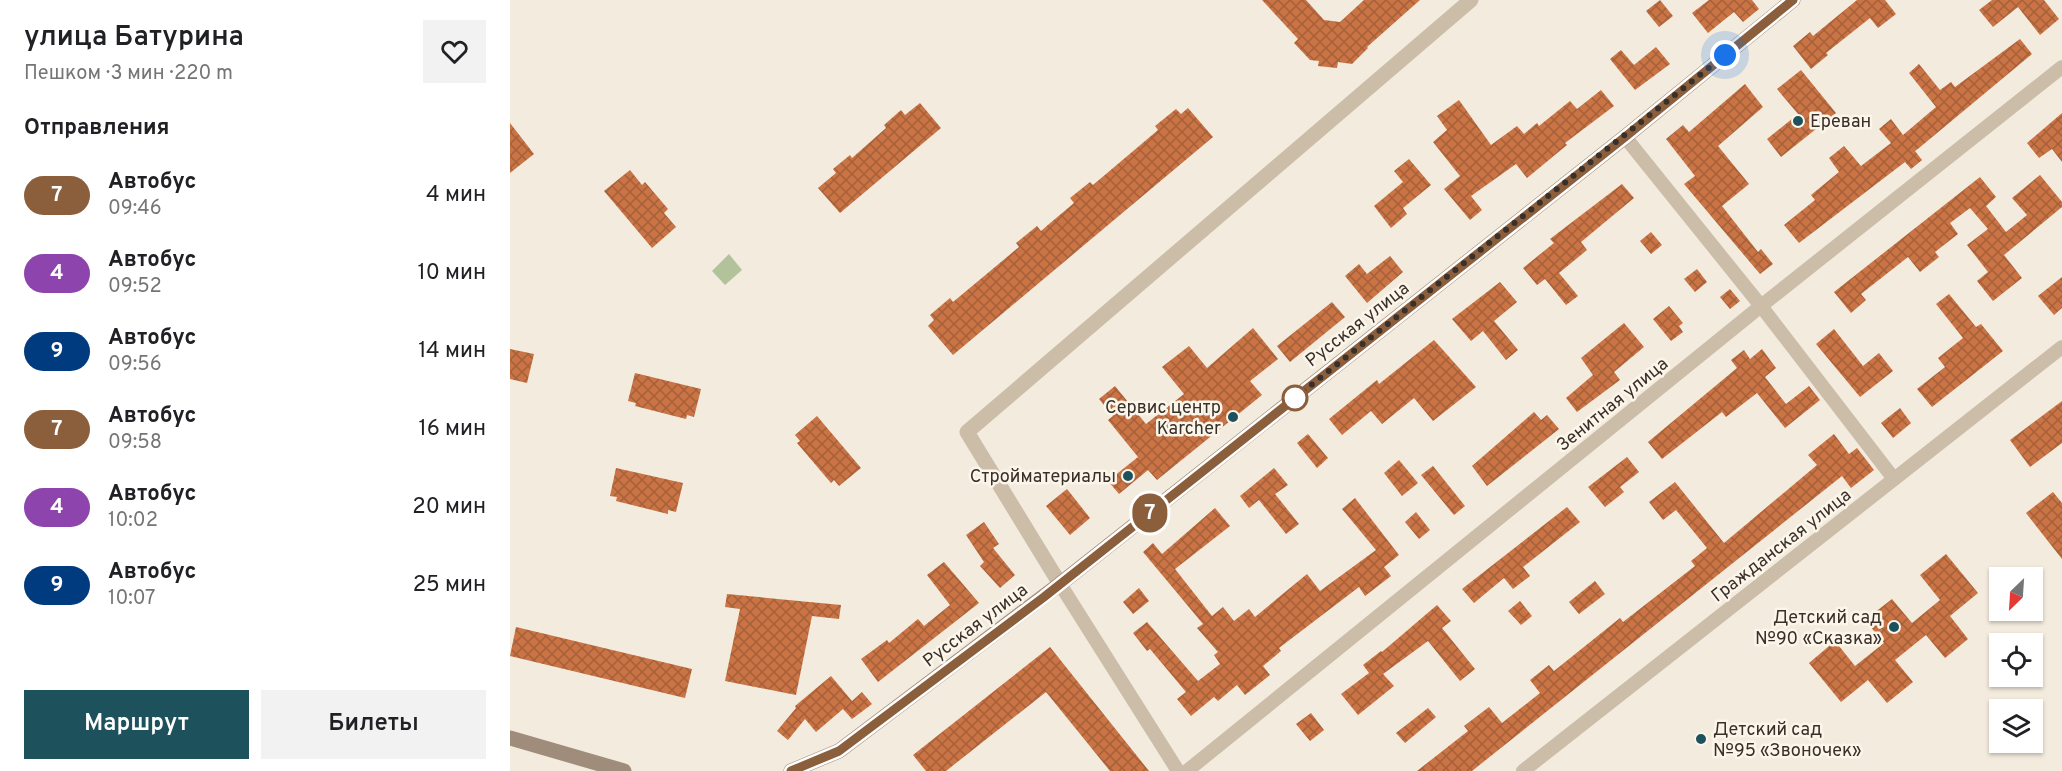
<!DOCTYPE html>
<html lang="ru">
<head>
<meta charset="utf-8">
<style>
  :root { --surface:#fff; --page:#f2f2f2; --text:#202124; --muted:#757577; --accent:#1d515c }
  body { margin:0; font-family:Overpass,sans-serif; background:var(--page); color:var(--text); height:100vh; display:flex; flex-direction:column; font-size:22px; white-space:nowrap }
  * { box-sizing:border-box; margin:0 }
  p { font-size:20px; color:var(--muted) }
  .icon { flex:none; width:33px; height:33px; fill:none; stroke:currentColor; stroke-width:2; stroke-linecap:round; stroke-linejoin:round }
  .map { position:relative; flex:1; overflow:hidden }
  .details { display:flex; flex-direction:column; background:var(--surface); width:510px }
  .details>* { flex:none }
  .badge { padding:0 12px; border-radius:20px; font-size:21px; line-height:39px }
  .needle { width:39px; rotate:205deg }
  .buttons { position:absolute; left:1479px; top:567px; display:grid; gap:12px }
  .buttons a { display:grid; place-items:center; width:54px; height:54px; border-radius:0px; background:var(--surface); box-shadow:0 2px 4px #0004; font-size:30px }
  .you { position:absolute; width:30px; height:30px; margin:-15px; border:4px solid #fff; border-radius:50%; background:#1a73e8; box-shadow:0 0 0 9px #1a73e833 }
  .map>.badge { position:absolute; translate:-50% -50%; box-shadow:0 0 0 3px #fff }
  h2 { padding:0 24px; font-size:22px; line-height:54px }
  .round { display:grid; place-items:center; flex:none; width:63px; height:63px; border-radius:0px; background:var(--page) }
  .summary { display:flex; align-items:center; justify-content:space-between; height:102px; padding:0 24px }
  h1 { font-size:28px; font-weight:600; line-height:45px }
  .action { display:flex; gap:12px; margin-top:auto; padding:12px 24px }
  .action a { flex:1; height:69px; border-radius:0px; background:var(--accent); color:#fff; font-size:24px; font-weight:600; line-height:69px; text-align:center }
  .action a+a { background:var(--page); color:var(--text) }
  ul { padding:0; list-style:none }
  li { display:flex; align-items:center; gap:18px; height:78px; padding:0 24px }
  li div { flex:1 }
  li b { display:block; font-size:22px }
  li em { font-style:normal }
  li .badge { min-width:66px; font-weight:700; text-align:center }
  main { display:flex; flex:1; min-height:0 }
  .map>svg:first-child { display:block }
</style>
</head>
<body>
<main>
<section class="details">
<div class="summary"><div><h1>улица Батурина</h1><p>Пешком · 3 мин · 220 m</p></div><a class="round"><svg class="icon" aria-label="heart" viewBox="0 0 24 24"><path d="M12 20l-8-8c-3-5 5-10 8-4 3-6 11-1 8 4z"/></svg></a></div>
<h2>Отправления</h2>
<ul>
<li><span class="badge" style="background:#8b5e3c;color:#fff">7</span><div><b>Автобус</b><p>09:46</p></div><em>4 мин</em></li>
<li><span class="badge" style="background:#8e44ad;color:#fff">4</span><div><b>Автобус</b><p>09:52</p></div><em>10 мин</em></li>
<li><span class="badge" style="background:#003b80;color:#fff">9</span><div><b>Автобус</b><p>09:56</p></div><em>14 мин</em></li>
<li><span class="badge" style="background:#8b5e3c;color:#fff">7</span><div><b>Автобус</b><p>09:58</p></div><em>16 мин</em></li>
<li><span class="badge" style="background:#8e44ad;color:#fff">4</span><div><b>Автобус</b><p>10:02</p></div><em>20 мин</em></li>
<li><span class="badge" style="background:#003b80;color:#fff">9</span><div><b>Автобус</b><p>10:07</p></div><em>25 мин</em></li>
</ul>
<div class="action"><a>Маршрут</a><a>Билеты</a></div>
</section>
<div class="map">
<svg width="1552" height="771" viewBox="0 0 1552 771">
  <defs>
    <pattern id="building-cross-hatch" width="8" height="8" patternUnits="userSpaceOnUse" patternTransform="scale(1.5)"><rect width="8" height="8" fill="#ca7445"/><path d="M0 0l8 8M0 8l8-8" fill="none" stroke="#a5603a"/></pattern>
  </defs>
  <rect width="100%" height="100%" fill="#f3ebdd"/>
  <polygon fill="#b2c39c" points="219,254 232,270 215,285 202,271"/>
  <g fill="url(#building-cross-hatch)">
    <polygon points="752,0 796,0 814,20 830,22 854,0 910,0 857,47 858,48 842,64 828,62 827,68 808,66 809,61 800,60 784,43 788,39"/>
    <polygon points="1150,0 1163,16 1149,27 1136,11"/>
    <polygon points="1199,0 1242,0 1249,9 1233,22 1224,12 1198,33 1182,13"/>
    <polygon points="1347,0 1375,0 1386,14 1368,28 1360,18 1316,53 1318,55 1301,69 1283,46 1300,32 1303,36"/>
    <polygon points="1482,0 1534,0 1549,19 1530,35 1508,7 1483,27 1469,10"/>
    <polygon points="1510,39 1522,54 1409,148 1405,151 1412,160 1401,169 1395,162 1289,243 1274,225 1305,200 1301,195 1329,172 1319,158 1334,146 1351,166 1381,143 1369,129 1381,119 1393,135 1426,107 1399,73 1409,64 1430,90 1441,82 1445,87"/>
    <polygon points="1146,47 1160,64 1125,90 1100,59 1111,50 1124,65"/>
    <polygon points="1291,70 1326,113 1271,157 1257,139 1288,114 1267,89"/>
    <polygon points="1235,84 1253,107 1208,146 1239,184 1212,206 1248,252 1251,249 1263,264 1250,274 1174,184 1185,176 1156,139 1173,125 1179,132"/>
    <polygon points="1091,90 1104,106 1055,143 1057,145 1017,178 1006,164 961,196 972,210 960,220 934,189 950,176 923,142 937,130 927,116 949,100 981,145 1007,126 1014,134 1027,123 1029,126 1060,101 1067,109"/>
    <polygon points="410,103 431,128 330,213 308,188 326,173 323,169 340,155 342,158 376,128 374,125 391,110 395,115"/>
    <polygon points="678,108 703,137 443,355 418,326 424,320 420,315 440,298 443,302 509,247 506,243 527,226 531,231 539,224 564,203 560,198 580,182 583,185 648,130 645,126 666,109 671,114"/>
    <polygon points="1552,113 1552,162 1542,149 1529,158 1517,143"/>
    <polygon points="0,123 24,154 0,173"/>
    <polygon points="899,159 921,185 893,208 897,214 881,228 864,206 893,182 884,171"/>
    <polygon points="120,170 132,185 135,182 158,209 154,213 166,227 142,248 94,191"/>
    <polygon points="1530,175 1552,202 1552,207 1494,255 1512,278 1483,301 1467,281 1478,272 1457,245 1478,229 1460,208 1440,223 1448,234 1425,252 1429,257 1410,272 1398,257 1351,294 1356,300 1341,313 1324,292 1470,177 1486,197 1476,206 1496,232 1517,215 1502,198"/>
    <polygon points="1112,184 1124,198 1071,242 1077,250 1049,273 1068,296 1056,305 1035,279 1027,285 1013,268 1044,243 1040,239"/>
    <polygon points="1141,232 1152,245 1141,254 1130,241"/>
    <polygon points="880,256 893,272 857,303 835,276 849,264 857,274"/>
    <polygon points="1187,269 1197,282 1185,292 1174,279"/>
    <polygon points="1552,277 1552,308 1544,315 1528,296"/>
    <polygon points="990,282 1007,302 984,321 1008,350 996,360 973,331 961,341 942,319"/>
    <polygon points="1220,289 1230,301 1220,309 1210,297"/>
    <polygon points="1439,294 1466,327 1471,324 1493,351 1422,407 1407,389 1435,367 1428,358 1453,338 1426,304"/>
    <polygon points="822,302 835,317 780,362 767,346"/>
    <polygon points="1159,306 1173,323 1169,326 1173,332 1161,341 1143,319"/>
    <polygon points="1114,323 1134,347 1104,372 1110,380 1067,412 1056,398 1083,375 1071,358"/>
    <polygon points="743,328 768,359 740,381 752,395 647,480 638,470 609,494 598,481 628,457 598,420 603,416 589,399 605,386 636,424 674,394 652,367 679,346 697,368"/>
    <polygon points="1324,329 1353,366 1369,353 1383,371 1350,397 1306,344"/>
    <polygon points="924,340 966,387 923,421 904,398 872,424 861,411 832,435 819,419 867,380 869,384"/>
    <polygon points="0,349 24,354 17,383 0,379"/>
    <polygon points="1252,349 1266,368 1255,377 1276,404 1299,386 1310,400 1275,428 1247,393 1216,417 1212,412 1152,459 1138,442 1227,368 1221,360 1234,350 1240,359"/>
    <polygon points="125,373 191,389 184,417 177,415 176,419 125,406 126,403 118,401"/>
    <polygon points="1552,401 1552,443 1520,467 1500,440"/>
    <polygon points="1390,408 1401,423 1383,438 1371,423"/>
    <polygon points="1024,412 1031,420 1037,415 1049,429 977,486 962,466"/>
    <polygon points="307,416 351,468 329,486 324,480 321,483 287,443 290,441 285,435"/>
    <polygon points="798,434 818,458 807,468 787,443"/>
    <polygon points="1324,434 1339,454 1347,448 1364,470 1341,488 1332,476 962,771 907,771 958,731 954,726 979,707 992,723 1030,693 1020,680 1039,665 1044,671 1110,618 1113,622 1185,566 1181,561 1197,548 1166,510 1153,520 1139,502 1165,482 1214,543 1307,465 1298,455"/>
    <polygon points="1117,457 1129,472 1110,487 1114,492 1095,507 1078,487"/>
    <polygon points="889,460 908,483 892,496 874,473"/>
    <polygon points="923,466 955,506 944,515 911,475"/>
    <polygon points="106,468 173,483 166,512 158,510 158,514 106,501 107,497 100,496"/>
    <polygon points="764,468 778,485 765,494 789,524 776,534 749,500 739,508 730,496"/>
    <polygon points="557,489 580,518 560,535 536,506"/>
    <polygon points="1543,492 1552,503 1552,559 1516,513"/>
    <polygon points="845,498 889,555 874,567 881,576 855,596 849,587 769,648 771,651 753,666 760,675 735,695 727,685 708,701 704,697 681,716 667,699 676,692 640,649 637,651 623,633 637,622 688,681 710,664 704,655 708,652 687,628 693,624 633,552 643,543 652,554 705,508 720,526 665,569 702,616 713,607 724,621 739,609 745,617 797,574 810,591 866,550 832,509"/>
    <polygon points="1057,507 1070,522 1013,567 1020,576 1003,589 994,578 964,603 952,589"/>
    <polygon points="906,512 920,530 909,539 895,522"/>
    <polygon points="474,522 489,544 483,548 505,575 490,588 470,566 474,562 456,535"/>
    <polygon points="1436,554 1468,593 1440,616 1458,639 1435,658 1416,635 1385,660 1403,682 1377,703 1358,680 1331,702 1299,663 1325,641 1345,666 1374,643 1355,620 1382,599 1402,623 1430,600 1410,575"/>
    <polygon points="434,562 469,603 368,682 351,659 377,640 379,643 408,619 414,626 440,605 417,575"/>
    <polygon points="1085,581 1095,594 1069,614 1059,602"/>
    <polygon points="629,588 639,601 623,614 613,602"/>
    <polygon points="217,594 331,605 329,619 302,616 286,695 215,681 230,609 215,607"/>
    <polygon points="1010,601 1022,616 1011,625 998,611"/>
    <polygon points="927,605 941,621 932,628 965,669 950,681 918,641 873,674 884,686 848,715 831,694 859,673 853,665 871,651 872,652"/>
    <polygon points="6,627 182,669 175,698 0,656"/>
    <polygon points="540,647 639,771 600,771 536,692 436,771 416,771 403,755"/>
    <polygon points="321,676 342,701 352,692 362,704 342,719 333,709 306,732 295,719 278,740 267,731 286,708 285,706"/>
    <polygon points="918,708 926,717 895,743 886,733"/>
    <polygon points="801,713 814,730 800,741 786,724"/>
  </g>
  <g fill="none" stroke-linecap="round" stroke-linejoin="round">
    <g stroke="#ccbda9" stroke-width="14">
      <polyline points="1115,137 1251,306 1384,479"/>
      <polyline points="550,584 668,771"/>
      <polyline points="677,771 1251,306 1552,67"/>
      <polyline points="1013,771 1552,347"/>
    </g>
    <polyline stroke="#ccbda9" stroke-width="15" points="550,584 457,432 961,0"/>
    <g stroke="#a08c7a" stroke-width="15">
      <polyline points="0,738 114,771"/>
      <polyline points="281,771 329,751 550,584 1115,137 1283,0"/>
    </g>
  </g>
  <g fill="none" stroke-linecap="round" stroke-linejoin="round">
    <g stroke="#fff" stroke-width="14">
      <polyline id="line" points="281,771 329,751 534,597 1115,137 1283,0"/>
    </g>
    <use href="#line" stroke="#8b5e3c" stroke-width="9"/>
    <polyline stroke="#393029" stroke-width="6" stroke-dasharray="0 10.8" points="785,398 1215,55"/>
  </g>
  <g fill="#1d515c" stroke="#fbf5ea" stroke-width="2">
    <circle cx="1288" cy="121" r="6"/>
    <circle cx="723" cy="417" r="6"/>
    <circle cx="618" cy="476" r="6"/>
    <circle cx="1384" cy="627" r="6"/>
    <circle cx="1191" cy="739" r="6"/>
  </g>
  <circle fill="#fff" stroke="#8b5e3c" stroke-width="3" cx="785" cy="398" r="12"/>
  <g text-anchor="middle" stroke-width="5" stroke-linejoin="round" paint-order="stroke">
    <g font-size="18" fill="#393029" stroke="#fbf5ea" text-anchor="end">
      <text x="1300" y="127" text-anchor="start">Ереван</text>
      <text x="711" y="413">Сервис центр<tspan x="711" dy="21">Karcher</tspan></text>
      <text x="606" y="482">Стройматериалы</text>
      <text x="1372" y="623">Детский сад<tspan x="1372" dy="21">№90 «Сказка»</tspan></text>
      <text x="1203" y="735" text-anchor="start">Детский сад<tspan x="1203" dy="21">№95 «Звоночек»</tspan></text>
    </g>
    <g font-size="18" fill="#393029" stroke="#fbf5ea">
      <text transform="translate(847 324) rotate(-38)" y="6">Русская улица</text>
      <text transform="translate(1102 404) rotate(-39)" y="6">Зенитная улица</text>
      <text transform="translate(1271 545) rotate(-38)" y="6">Гражданская улица</text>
      <text transform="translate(465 625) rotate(-37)" y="6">Русская улица</text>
    </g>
  </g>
</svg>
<div class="buttons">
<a><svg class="needle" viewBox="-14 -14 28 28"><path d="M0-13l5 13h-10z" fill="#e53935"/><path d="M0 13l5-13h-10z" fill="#757577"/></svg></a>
<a><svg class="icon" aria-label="locate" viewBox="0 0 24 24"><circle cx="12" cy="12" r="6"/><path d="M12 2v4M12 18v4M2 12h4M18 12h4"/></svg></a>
<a><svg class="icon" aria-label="layers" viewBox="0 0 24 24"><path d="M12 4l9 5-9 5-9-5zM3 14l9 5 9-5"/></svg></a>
</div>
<div class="you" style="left:1215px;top:55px"></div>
<b class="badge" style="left:640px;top:513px;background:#8b5e3c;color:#fff">7</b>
</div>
</main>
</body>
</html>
